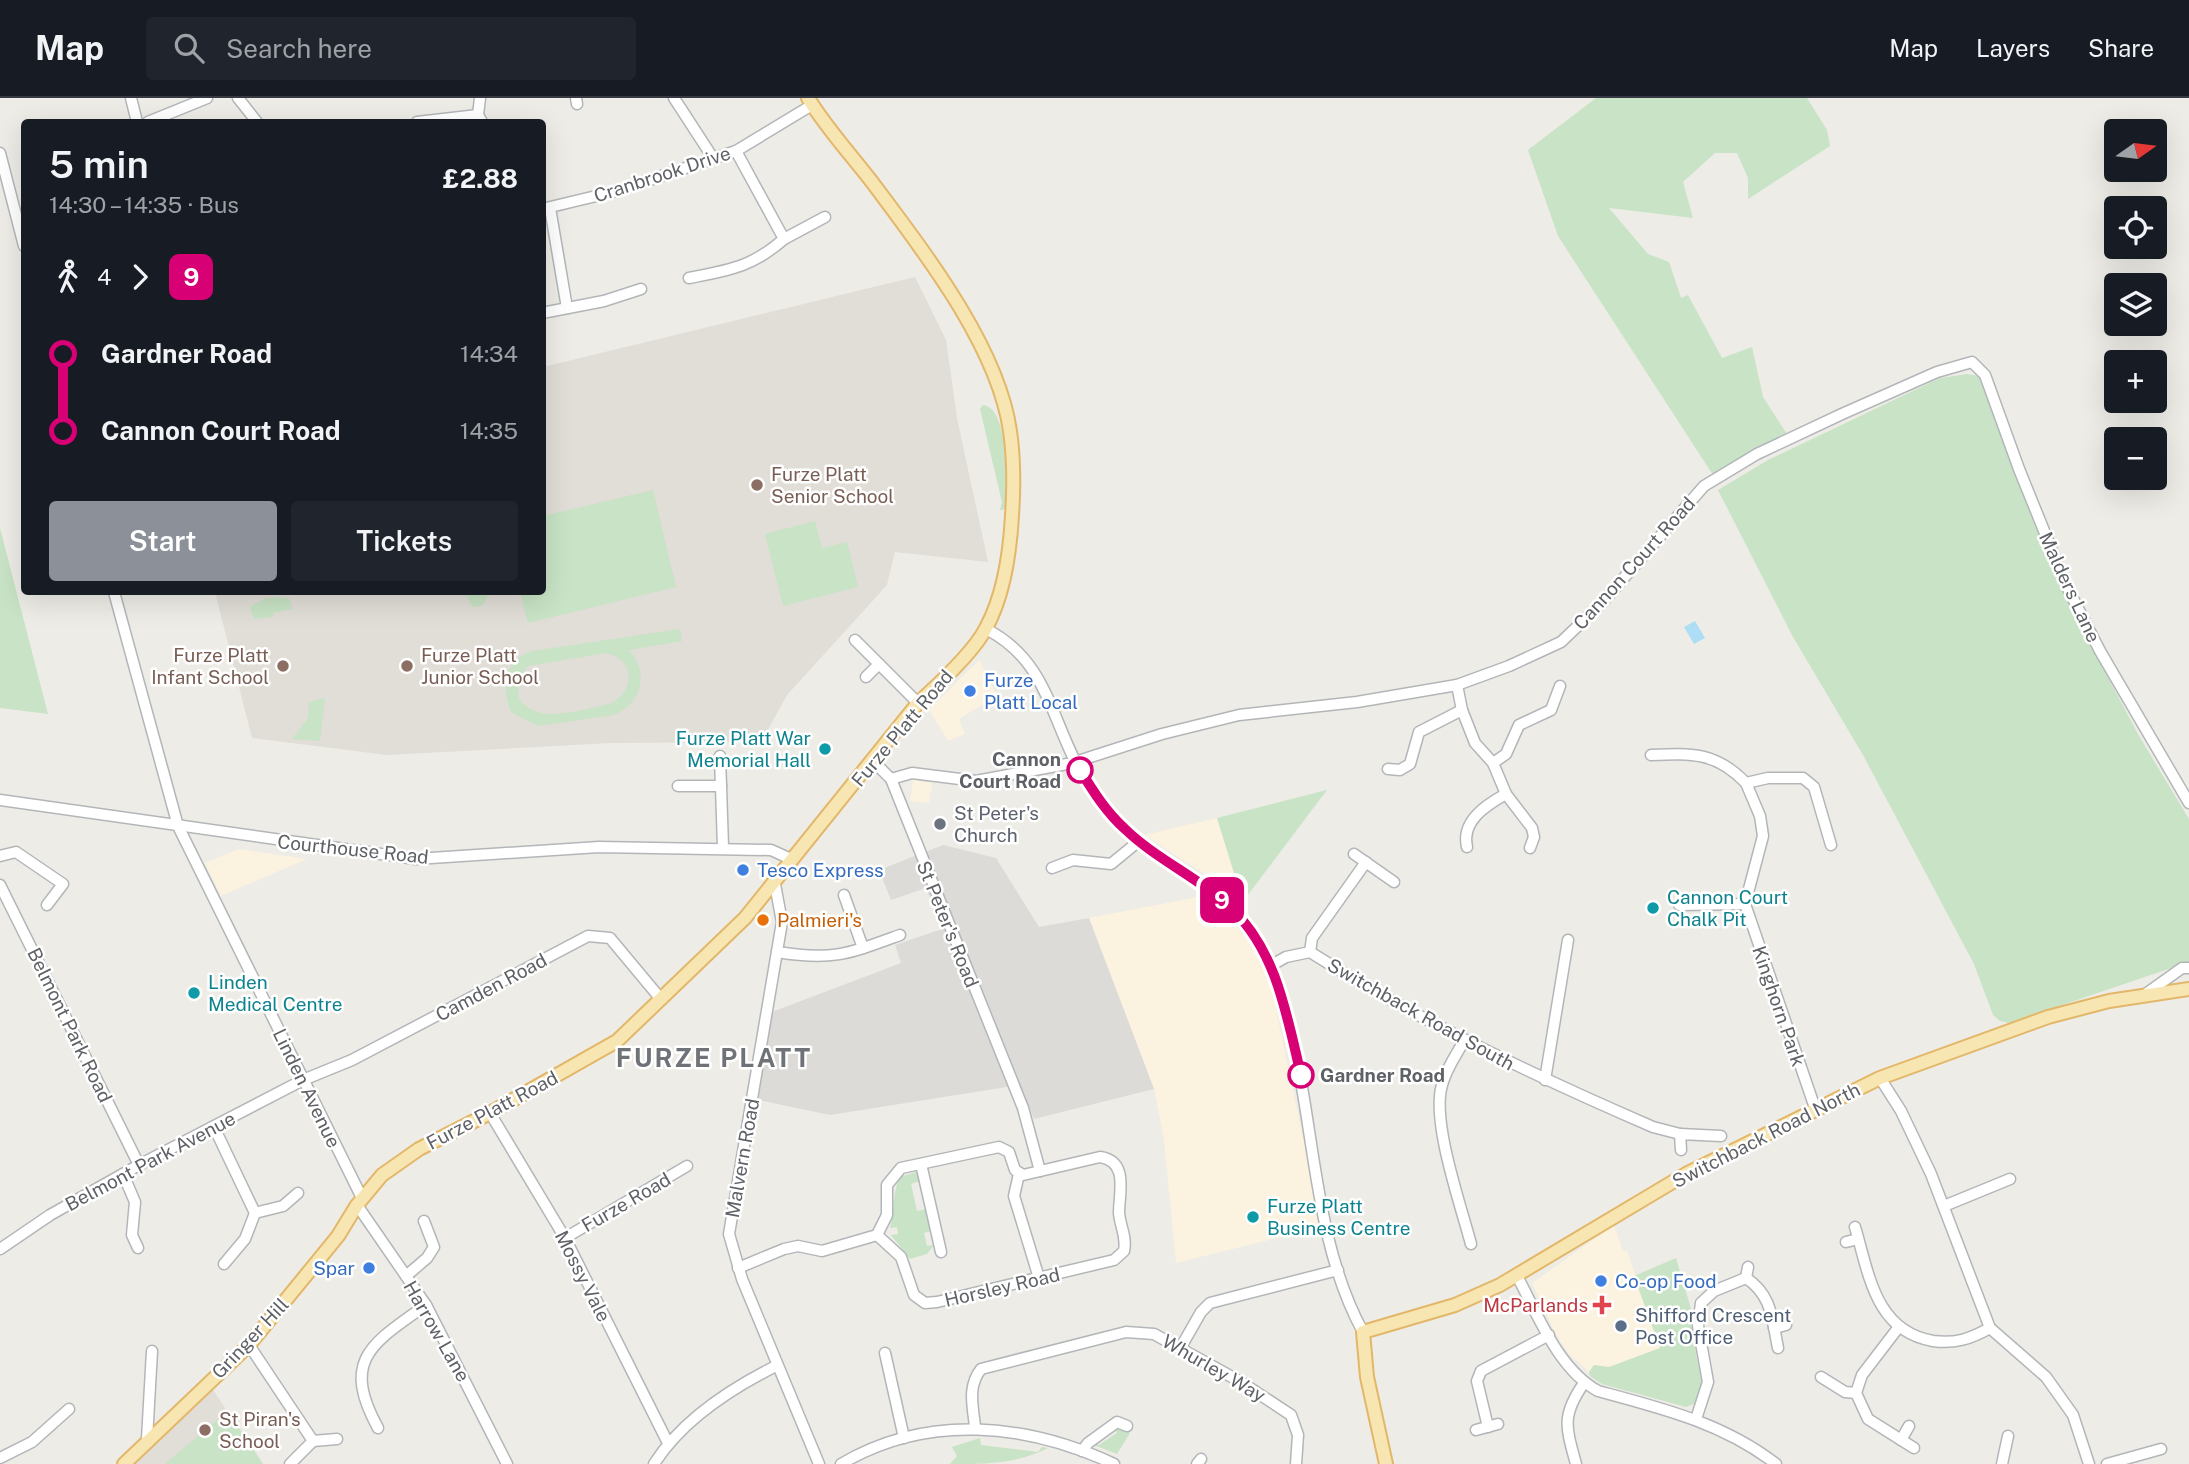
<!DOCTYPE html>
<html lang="en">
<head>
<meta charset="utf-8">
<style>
  :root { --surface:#171b24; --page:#20242c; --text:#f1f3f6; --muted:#9ea1a6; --line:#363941; --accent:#8c9099 }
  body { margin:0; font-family:"Public Sans",sans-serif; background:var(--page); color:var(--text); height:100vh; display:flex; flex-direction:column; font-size:26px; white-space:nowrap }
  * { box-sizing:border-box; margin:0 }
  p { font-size:23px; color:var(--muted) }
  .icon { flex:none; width:38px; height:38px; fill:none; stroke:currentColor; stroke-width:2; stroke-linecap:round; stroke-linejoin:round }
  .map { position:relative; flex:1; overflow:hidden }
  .details { position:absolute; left:21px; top:21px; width:525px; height:476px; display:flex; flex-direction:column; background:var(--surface); border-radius:7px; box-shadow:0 7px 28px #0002 }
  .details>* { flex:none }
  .badge { padding:0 14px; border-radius:10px; font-size:24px; line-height:46px }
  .needle { width:46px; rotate:76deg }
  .fabs { position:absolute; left:2104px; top:21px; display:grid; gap:14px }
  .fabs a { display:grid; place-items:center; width:63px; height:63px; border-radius:7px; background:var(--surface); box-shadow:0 7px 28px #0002; font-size:35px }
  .map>.badge { position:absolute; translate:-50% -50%; box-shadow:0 0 0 4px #fff }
  .legs { display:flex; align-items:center; gap:10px; height:77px; padding:0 28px; font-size:23px }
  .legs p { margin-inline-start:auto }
  .headline { display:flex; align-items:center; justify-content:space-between; height:119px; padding:0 28px }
  h1 { font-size:38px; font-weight:600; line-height:52px }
  .primary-button { display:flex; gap:14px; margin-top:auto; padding:14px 28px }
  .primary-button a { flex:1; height:80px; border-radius:7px; background:var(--accent); color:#fff; font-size:28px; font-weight:600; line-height:80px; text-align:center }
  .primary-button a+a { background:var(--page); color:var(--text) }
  ul { padding:0 28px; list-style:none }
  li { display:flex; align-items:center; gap:24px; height:77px; font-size:26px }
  li i { display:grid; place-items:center; width:10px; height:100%; margin:0 9px; background:currentColor }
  li i::after { content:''; width:18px; height:18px; margin:-9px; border:5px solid; border-radius:50%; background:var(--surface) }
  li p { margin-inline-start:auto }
  li:first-child i { background:linear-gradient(#0000 50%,currentColor 0) }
  li:last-child i { background:linear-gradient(currentColor 50%,#0000 0) }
  header { display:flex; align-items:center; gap:42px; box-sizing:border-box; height:98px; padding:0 35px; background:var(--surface); border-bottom:2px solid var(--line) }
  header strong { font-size:33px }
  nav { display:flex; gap:38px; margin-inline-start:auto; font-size:24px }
  .search { width:490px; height:63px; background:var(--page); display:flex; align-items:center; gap:18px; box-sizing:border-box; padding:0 24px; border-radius:7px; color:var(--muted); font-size:26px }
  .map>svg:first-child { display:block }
</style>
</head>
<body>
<header>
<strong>Map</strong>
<div class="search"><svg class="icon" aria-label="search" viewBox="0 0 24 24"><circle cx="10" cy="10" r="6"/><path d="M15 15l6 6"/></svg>Search here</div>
<nav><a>Map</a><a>Layers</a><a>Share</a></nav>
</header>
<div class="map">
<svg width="2189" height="1366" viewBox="0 0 2189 1366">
  <rect width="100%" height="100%" fill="#eeece6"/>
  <g fill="#fbf2df">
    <polygon points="979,562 997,598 959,621 965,636 948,643 929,612"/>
    <polygon points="913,682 932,685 929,705 910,703"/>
    <polygon points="1217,720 1239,791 1234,795 1144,737"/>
    <polygon points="239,751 307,761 221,798 205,765"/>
    <polygon points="1203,798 1224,813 1260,858 1273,897 1320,1120 1318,1130 1176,1165 1164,1041 1154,991 1089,820"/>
    <polygon points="1614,1127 1623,1153 1627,1153 1661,1250 1609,1269 1594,1267 1589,1274 1569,1256 1556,1237 1532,1185"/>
  </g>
  <polygon fill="#dddbd8" points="943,747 996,760 1039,829 1089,820 1154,991 1034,1021 1020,987 830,1017 758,1002 772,914 901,865 895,847 942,831 926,790 891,802 879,772"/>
  <g fill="#e1ddd7">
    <polygon points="915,179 946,242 957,320 988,464 895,454 887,487 787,597 761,644 611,645 387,657 252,640 215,494 542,494 543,269"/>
    <polygon points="213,1292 263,1366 135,1366 147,1352"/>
  </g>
  <g fill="#c8e3c5" fill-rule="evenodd">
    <polygon points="1596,0 1807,0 1827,32 1830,48 1748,101 1748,80 1737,55 1715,55 1683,84 1693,120 1609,110 1648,156 1669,164 1681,200 1688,197 1722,260 1752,249 1763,299 1787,336 1713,377 1558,138 1528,52"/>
    <polygon points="1967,276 1980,278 2056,481 2139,638 2189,721 2189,864 2009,925 2000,923 1993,917 1974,866 1863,657 1793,539 1718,392 1768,362 1940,280"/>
    <path d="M983 307C1008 309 1008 385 1009 406L1003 412H1000L1002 404 980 311Z"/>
    <polygon points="653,392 676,489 528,525 520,494 542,494 543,418"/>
    <polygon points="815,423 822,450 847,444 858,489 783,508 765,436"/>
    <polygon points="0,430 48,616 0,610"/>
    <polygon points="465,494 491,494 482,508 472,509"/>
    <polygon points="279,499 290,501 292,511 273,515 273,519 254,521 250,509 266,500"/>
    <path d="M680 531 682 543 629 552C649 575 643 604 614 617L538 628 511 614C501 587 503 564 532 553ZM606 555C636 561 635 594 610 606 582 611 539 628 519 601L518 581 528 568Z"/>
    <polygon points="325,600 320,643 292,641 308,620 309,604"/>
    <polygon points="1327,692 1247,798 1239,791 1217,720"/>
    <path d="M916 1074 920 1083 911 1086 917 1113 926 1111 931 1133 924 1135 927 1148 934 1147 927 1156 910 1161 891 1137 898 1136 897 1129 890 1130C895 1112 892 1095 900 1079Z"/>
    <polygon points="1676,1160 1692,1214 1694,1246 1702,1286 1694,1306 1686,1309 1602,1286 1590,1278 1589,1274 1594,1267 1609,1269 1660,1250 1634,1178"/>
    <polygon points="228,1313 263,1366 165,1366"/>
    <polygon points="1114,1329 1130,1335 1117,1356 1094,1347 1095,1344 1099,1347 1117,1335"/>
    <path d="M980 1340 981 1347 1038 1354 1042 1349 1048 1350C1017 1366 985 1366 950 1366L957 1358 952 1349Z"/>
  </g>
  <polygon fill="#aeddf6" points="1695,523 1705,540 1694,546 1684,529"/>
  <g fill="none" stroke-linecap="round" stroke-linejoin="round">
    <g stroke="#b3b6b9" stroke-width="13">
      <g id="minor">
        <polyline points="131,0 137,24"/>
        <polyline points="238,0 257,24"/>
        <polyline points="480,0 478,17 482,24"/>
        <polyline points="576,0 577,6"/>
        <polyline points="674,0 713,60"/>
        <polyline points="148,24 207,0"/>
        <polyline points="417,24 478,17"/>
        <polyline points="0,55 24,148"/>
        <polyline points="550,110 567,210"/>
        <polyline points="542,111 617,93 736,53 812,7"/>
        <polyline points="784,141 825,119"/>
        <path d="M689 180C730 172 752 169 784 141L736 53"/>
        <polyline points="542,215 604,203 641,191"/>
        <polyline points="114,494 178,728 362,1100"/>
        <path d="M986 531C1043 560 1049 611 1075 663 1082 677 1091 691 1100 703 1134 752 1195 771 1235 814 1249 829 1260 848 1269 867 1282 892 1288 920 1294 947 1315 1042 1316 1148 1363 1234"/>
        <polyline points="855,542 918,605"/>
        <polyline points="866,579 879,566"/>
        <polyline points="1457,587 1462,612 1475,645 1493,665 1506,696 1532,730 1534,739 1530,750"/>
        <path d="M1651 657C1692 655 1716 654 1746 685L1768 680H1803L1814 689 1831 747"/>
        <polyline points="720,658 723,749"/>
        <polyline points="872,662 891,681 1023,1010 1040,1073"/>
        <polyline points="1075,664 1162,636 1239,617 1357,604 1457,587 1509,568 1561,544 1602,505 1704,388 1757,356 1842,316 1937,274 1972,264 1985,277 2019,371 2066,487 2100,553 2189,705"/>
        <polyline points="1493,665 1506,656 1519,627 1551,612 1560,588"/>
        <polyline points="1388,671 1400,672 1410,666 1419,634 1462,612"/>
        <polyline points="891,681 912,675 976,683 1067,666"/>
        <polyline points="1746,685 1760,718 1763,738 1745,806 1815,1010"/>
        <polyline points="678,688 721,688"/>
        <polyline points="0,702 416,761 599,749 771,752 791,761"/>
        <path d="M1467 749C1461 723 1486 707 1506 696"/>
        <polyline points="1354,756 1394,784"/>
        <polyline points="0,758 16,754 63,786 47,807"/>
        <polyline points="1052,770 1073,762 1111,766 1139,743"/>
        <polyline points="774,781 782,824 729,1136 742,1181 819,1366"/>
        <polyline points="0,787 139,1067"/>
        <polyline points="844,797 863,850"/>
        <polyline points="1679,807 1745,806"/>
        <path d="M777 854C833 863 848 856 900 837"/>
        <polyline points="1310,854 1312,840 1366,764"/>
        <path d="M1270 868 1286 859 1310 854C1419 923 1535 978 1653 1029L1680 1036"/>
        <polyline points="2147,895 2182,870 2189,870"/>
        <path d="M1464 943C1456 957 1446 971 1442 987 1431 1023 1461 1108 1471 1146"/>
        <polyline points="1880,980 1901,1013 1931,1076 1990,1230 2046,1279 2073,1317 2089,1366"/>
        <polyline points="1545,982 1568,842"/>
        <polyline points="490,1015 565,1140 668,1345"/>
        <polyline points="214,1029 255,1115 245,1141 224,1166"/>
        <path d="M999 1049 1009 1054 1015 1072 1023 1077 1100 1059C1129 1063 1119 1095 1119 1115 1120 1128 1127 1139 1124 1153L1114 1162 937 1204 925 1205 914 1197 901 1159 877 1137 887 1117V1087L901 1070Z"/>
        <polyline points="1681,1052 1680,1036 1721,1038"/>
        <polyline points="921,1066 941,1154"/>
        <polyline points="123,1076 135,1104 132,1137 138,1150"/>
        <polyline points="1019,1076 1014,1098 1039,1180"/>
        <polyline points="357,1107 426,1207 507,1366"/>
        <polyline points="1944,1108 2010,1081"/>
        <polyline points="255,1115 283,1108 298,1095"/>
        <path d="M1855 1129C1869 1176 1875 1233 1933 1243 1955 1246 1970 1241 1990 1230"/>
        <polyline points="565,1140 687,1068"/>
        <polyline points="1846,1144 1858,1141"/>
        <polyline points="0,1151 50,1117 139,1067 303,982 352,962 588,838 610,840 660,900"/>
        <polyline points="738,1170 784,1151 798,1148 822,1153 877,1137"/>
        <polyline points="406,1178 427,1160 434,1149 424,1123"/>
        <path d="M1517 1178C1538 1217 1558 1271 1598 1293 1661 1310 1723 1325 1776 1366"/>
        <polyline points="1746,1180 1748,1169"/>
        <polyline points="1774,1230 1786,1227"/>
        <polyline points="249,1247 313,1343 290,1366"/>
        <polyline points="1181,1249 1201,1214 1210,1205 1338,1172"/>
        <polyline points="885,1255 904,1340"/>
        <polyline points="1821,1279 1845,1294 1856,1295 1868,1321 1914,1350"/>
        <polyline points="1856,1295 1862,1277 1898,1230"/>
        <path d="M1696 1321 1708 1284 1698 1228 1701 1205 1714 1193 1746 1180C1772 1197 1772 1221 1778 1250"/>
        <path d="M975 1329C973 1308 967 1289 981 1271L1126 1234 1154 1236 1241 1284 1291 1317 1298 1337 1296 1366"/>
        <polyline points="1488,1329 1477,1283 1481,1273 1549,1237"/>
        <path d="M378 1330C340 1261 373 1245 426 1207"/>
        <polyline points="1476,1332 1498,1326"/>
        <polyline points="147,1341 152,1253"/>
        <polyline points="1901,1342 1909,1328"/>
        <polyline points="313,1343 337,1341"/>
        <polyline points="1082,1353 1088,1345 1117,1324 1127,1328"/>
        <polyline points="0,1360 32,1344 69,1311"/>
        <path d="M654 1366C682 1322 730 1291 776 1268"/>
        <path d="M841 1366C927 1315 1026 1325 1114 1366"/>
        <polyline points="1197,1366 1201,1361"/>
        <path d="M1576 1366C1566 1329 1561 1318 1584 1285"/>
        <polyline points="2002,1366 2008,1338"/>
        <polyline points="2107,1366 2161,1351"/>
      </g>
    </g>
    <g stroke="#e3b76a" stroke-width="16">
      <g id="major">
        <path d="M124 1366 249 1247 338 1138 357 1107 382 1077 419 1051 490 1015 617 943 745 820 918 605C938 587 974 554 986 530 1004 497 1010 455 1012 417 1014 389 1014 361 1010 333 998 249 925 155 875 88 853 59 827 31 808 0"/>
        <polyline points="1386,1366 1367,1279 1363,1234 1455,1207 1500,1187 1686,1076 1880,980 2048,919 2109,903 2189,891"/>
      </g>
    </g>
    <use href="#minor" stroke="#fff" stroke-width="10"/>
    <use href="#major" stroke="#f7e6b2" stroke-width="12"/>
  </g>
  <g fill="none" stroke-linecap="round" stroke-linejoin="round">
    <g stroke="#fff" stroke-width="16">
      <path id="line-1" d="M1080 672C1093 693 1106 714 1125 731 1157 762 1200 780 1232 811 1277 854 1287 919 1301 977"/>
    </g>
    <use href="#line-1" stroke="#d70075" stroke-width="10"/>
  </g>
  <g fill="#8d6e63" stroke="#fff" stroke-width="2.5">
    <circle cx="757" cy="387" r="7"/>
    <circle cx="283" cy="568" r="7"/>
    <circle cx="407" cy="568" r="7"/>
    <circle cx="205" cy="1332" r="7"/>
  </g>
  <g fill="#3f7fe0" stroke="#fff" stroke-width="2.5">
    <circle cx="970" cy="593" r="7"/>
    <circle cx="743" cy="772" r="7"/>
    <circle cx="369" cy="1170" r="7"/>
    <circle cx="1601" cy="1183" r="7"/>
  </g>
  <g fill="#0f9aa8" stroke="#fff" stroke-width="2.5">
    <circle cx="825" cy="651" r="7"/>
    <circle cx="1653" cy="810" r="7"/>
    <circle cx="194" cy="895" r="7"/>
    <circle cx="1253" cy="1119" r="7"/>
  </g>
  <g fill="#fff" stroke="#d70075" stroke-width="3.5">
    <circle cx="1080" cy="672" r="12"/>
    <circle cx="1301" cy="977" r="12"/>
  </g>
  <circle fill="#6b7280" stroke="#fff" stroke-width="2.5" cx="940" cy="726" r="7"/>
  <circle fill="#e8710a" stroke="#fff" stroke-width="2.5" cx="763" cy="822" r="7"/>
  <path fill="#e0444e" stroke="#fff" stroke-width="2.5" d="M1598.5 1196.5h7v7h7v7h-7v7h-7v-7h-7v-7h7z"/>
  <circle fill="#5c6f8a" stroke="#fff" stroke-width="2.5" cx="1621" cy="1228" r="7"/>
  <g text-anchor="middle" stroke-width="5" stroke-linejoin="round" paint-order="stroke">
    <g font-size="19" fill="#5e6165" stroke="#fff">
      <text transform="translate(662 76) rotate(-18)" y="7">Cranbrook Drive</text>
      <text transform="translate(1634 465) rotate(-48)" y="7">Cannon Court Road</text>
      <text transform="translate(2070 489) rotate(65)" y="7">Malders Lane</text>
      <text transform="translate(902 630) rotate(-50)" y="7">Furze Platt Road</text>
      <text transform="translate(353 751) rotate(6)" y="7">Courthouse Road</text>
      <text transform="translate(948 826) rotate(68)" y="7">St Peter's Road</text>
      <text transform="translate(491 889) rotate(-28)" y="7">Camden Road</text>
      <text transform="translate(1779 908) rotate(71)" y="7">Kinghorn Park</text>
      <text transform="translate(1421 916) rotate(29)" y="7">Switchback Road South</text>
      <text transform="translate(70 927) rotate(64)" y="7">Belmont Park Road</text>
      <text transform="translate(307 990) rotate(64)" y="7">Linden Avenue</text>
      <text transform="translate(492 1012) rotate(-28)" y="7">Furze Platt Road</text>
      <text transform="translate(1766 1037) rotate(-27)" y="7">Switchback Road North</text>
      <text transform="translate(742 1060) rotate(-80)" y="7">Malvern Road</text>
      <text transform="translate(150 1063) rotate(-28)" y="7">Belmont Park Avenue</text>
      <text transform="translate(626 1104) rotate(-30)" y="7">Furze Road</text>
      <text transform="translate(583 1178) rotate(63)" y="7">Mossy Vale</text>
      <text transform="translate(1002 1189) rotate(-13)" y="7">Horsley Road</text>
      <text transform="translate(437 1233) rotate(60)" y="7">Harrow Lane</text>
      <text transform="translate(250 1240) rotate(-47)" y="7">Gringer Hill</text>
      <text transform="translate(1214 1270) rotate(30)" y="7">Whurley Way</text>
    </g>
    <g font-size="19" fill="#785e54" stroke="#fff" text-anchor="start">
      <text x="771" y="383">Furze Platt<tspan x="771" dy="22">Senior School</tspan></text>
      <text x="269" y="564" text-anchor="end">Furze Platt<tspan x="269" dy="22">Infant School</tspan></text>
      <text x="421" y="564">Furze Platt<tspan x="421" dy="22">Junior School</tspan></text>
      <text x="219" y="1328">St Piran's<tspan x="219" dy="22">School</tspan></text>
    </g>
    <g font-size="19" fill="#366cbe" stroke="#fff" text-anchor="start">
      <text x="984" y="589">Furze<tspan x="984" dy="22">Platt Local</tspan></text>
      <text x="757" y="779">Tesco Express</text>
      <text x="355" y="1177" text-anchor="end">Spar</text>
      <text x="1615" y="1190">Co-op Food</text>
    </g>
    <g font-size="19" fill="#0d838f" stroke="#fff" text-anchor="start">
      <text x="811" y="647" text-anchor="end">Furze Platt War<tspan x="811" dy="22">Memorial Hall</tspan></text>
      <text x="1667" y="806">Cannon Court<tspan x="1667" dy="22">Chalk Pit</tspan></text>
      <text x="208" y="891">Linden<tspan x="208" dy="22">Medical Centre</tspan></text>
      <text x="1267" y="1115">Furze Platt<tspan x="1267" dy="22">Business Centre</tspan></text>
    </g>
    <g font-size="19" font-weight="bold" fill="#5e6165" stroke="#fff" text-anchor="end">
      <text x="1061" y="668">Cannon<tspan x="1061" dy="22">Court Road</tspan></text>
      <text x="1320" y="984" text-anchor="start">Gardner Road</text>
    </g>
    <g font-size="19" fill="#5b616d" stroke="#fff" text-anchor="start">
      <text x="954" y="722">St Peter's<tspan x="954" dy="22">Church</tspan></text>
    </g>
    <g font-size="19" fill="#c56008" stroke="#fff" text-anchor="start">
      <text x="777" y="829">Palmieri's</text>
    </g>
    <g font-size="19" fill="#be3a42" stroke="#fff" text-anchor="end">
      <text x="1588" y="1214">McParlands</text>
    </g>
    <g font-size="19" fill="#4e5e75" stroke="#fff" text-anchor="start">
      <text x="1635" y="1224">Shifford Crescent<tspan x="1635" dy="22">Post Office</tspan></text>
    </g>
    <g font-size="26" font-weight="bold" letter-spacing="2" fill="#6f7377" stroke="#fff">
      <text x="714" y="969">FURZE PLATT</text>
    </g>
  </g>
</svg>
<div class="fabs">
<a><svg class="needle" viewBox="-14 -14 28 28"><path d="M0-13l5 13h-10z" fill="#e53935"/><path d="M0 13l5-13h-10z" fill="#9ea1a6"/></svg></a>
<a><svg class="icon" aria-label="locate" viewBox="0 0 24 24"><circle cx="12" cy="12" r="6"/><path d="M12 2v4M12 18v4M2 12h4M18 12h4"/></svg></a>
<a><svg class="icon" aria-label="layers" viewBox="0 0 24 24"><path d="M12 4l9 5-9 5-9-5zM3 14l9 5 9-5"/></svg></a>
<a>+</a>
<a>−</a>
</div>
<b class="badge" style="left:1222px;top:802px;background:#d70075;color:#fff">9</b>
<section class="details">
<div class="headline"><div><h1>5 min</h1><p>14:30 – 14:35 · Bus</p></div><b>£2.88</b></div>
<div class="legs"><svg class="icon" aria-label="walk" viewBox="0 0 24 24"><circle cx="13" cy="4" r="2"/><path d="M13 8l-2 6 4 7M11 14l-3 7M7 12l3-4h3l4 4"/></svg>4<svg class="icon" aria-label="forward" viewBox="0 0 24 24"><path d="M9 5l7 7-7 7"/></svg><b class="badge" style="background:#d70075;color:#fff">9</b></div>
<ul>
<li><i style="color:#d70075"></i><b>Gardner Road</b><p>14:34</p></li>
<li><i style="color:#d70075"></i><b>Cannon Court Road</b><p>14:35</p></li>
</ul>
<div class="primary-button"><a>Start</a><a>Tickets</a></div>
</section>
</div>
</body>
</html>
